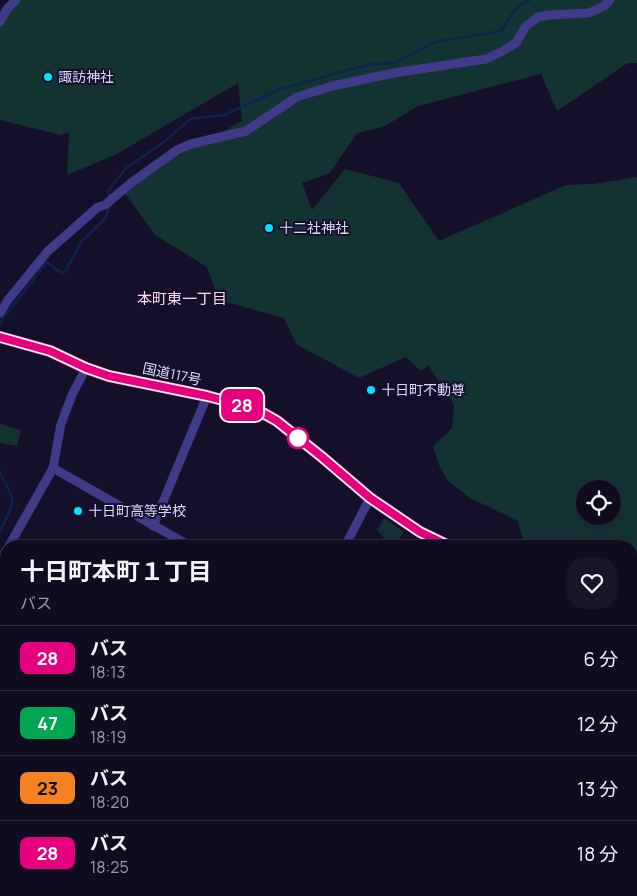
<!DOCTYPE html>
<html lang="ja">
<head>
<meta charset="utf-8">
<style>
  :root { --surface:#100c1f; --page:#191528; --text:#f1f3f6; --muted:#9c9ba4; --line:#302c3d }
  body { margin:0; font-family:Manrope,"Noto Sans JP",sans-serif; background:var(--page); color:var(--text); height:100vh; display:flex; flex-direction:column; font-size:19px; white-space:nowrap }
  * { box-sizing:border-box; margin:0 }
  p { font-size:16px; color:var(--muted) }
  .icon { flex:none; width:28px; height:28px; fill:none; stroke:currentColor; stroke-width:2; stroke-linecap:round; stroke-linejoin:round }
  .map { position:relative; flex:1; overflow:hidden }
  .panel { position:absolute; left:0px; top:540px; width:638px; height:356px; display:flex; flex-direction:column; background:var(--surface); border-radius:20px 20px 0 0; box-shadow:0 2px 12px #0003,0 0 0 1px var(--line) }
  .panel>* { flex:none }
  .badge { padding:0 10px; border-radius:8px; font-size:18px; line-height:32px }
  .fabs { position:absolute; left:576px; top:480px; display:grid; gap:10px }
  .fabs a { display:grid; place-items:center; width:45px; height:45px; border-radius:50%; background:var(--surface); box-shadow:0 2px 12px #0003,0 0 0 1px var(--line); font-size:25px }
  .map>.badge { position:absolute; translate:-50% -50%; box-shadow:0 0 0 2px #fff }
  .round { display:grid; place-items:center; flex:none; width:52px; height:52px; border-radius:20px; background:var(--page) }
  .head { display:flex; align-items:center; justify-content:space-between; height:85px; padding:0 20px }
  h1 { font-size:24px; font-weight:700; line-height:38px }
  ul { padding:0; list-style:none }
  li { display:flex; align-items:center; gap:15px; height:65px; padding:0 20px; border-top:1px solid var(--line) }
  li div { flex:1 }
  li b { display:block; font-size:19px }
  li em { font-style:normal }
  li .badge { min-width:55px; font-weight:700; text-align:center }
  .map>svg:first-child { display:block }
</style>
</head>
<body>
<div class="map">
<svg width="637" height="896" viewBox="0 0 637 896">
  <rect width="100%" height="100%" fill="#151029"/>
  <g fill="#133332" fill-rule="evenodd">
    <path d="M16 0H637V63H628L557 111 541 74 418 106 385 126 357 133 330 173 302 183 312 210 345 169 399 183 439 241 566 185 593 184 637 177V603L631 599V546H525L518 521 470 498 448 481 439 465 433 446 452 428 454 405 428 365 421 371 406 357 359 378 296 344 284 318 219 300 207 267 155 235 124 192 171 159 242 121 238 83 115 155 67 175 69 132 61 135 0 120V22ZM585 489H612V516H585Z"/>
    <polygon points="0,424 21,430 17,446 0,443"/>
    <polygon points="384,518 404,532 393,546 381,546 379,544 384,538 377,530"/>
    <polygon points="0,599 6,602 6,724 0,721"/>
    <polygon points="24,890 85,890 81,896 34,896"/>
  </g>
  <g fill="none" stroke-linecap="round" stroke-linejoin="round">
    <g stroke="#0c234b" stroke-width="2.5">
      <path d="M109 197 108 191 126 168 165 141 190 119 224 115 281 89 347 70 373 64 394 63 435 42 501 31C510 17 515 6 530 0"/>
      <polyline points="0,325 1,321 47,262 61,273 65,272 81,242 105,219 110,205"/>
      <path d="M0 472C4 481 10 490 12 499 13 507 4 523 0 530"/>
      <polyline points="0,570 4,563"/>
      <polyline points="87,896 90,890"/>
    </g>
    <g stroke="#3f3b88" stroke-width="9">
      <polyline points="0,22 7,9 16,0"/>
      <polyline points="0,313 8,300 48,251 98,207 105,205 131,183 177,150 191,144 246,131 297,97 332,86 394,73 486,59 501,52 516,43 526,26 538,17 549,15 589,13 604,6 610,0"/>
      <polyline points="53,468 190,546"/>
      <polyline points="153,526 207,396"/>
      <polyline points="9,546 53,468 61,424 72,395 86,368"/>
      <polyline points="345,546 370,498"/>
      <polyline points="0,562 6,550"/>
      <polyline points="631,675 637,668"/>
      <polyline points="0,737 6,741"/>
      <polyline points="631,760 637,766"/>
      <polyline points="631,784 637,779"/>
      <polyline points="631,875 637,879"/>
      <polyline points="9,890 20,896"/>
      <polyline points="129,890 140,896"/>
      <polyline points="264,890 275,896"/>
      <polyline points="401,890 412,896"/>
      <polyline points="527,890 537,896"/>
      <polyline points="2,896 6,889"/>
      <polyline points="166,896 169,890"/>
      <polyline points="334,896 337,890"/>
      <polyline points="507,896 510,890"/>
    </g>
    <g stroke="#ff52a3" stroke-width="12">
      <polyline points="0,337 50,351 86,368 109,376 207,396 241,405 261,412 277,421 322,457 370,498 420,532 449,546"/>
      <polyline points="631,638 637,644"/>
    </g>
  </g>
  <g fill="none" stroke-linecap="round" stroke-linejoin="round">
    <g stroke="#fff" stroke-width="11">
      <polyline id="line" points="0,337 50,351 86,368 109,376 207,396 241,405 261,412 277,421 322,457 370,498 420,532 449,546"/>
    </g>
    <use href="#line" stroke="#e6007e" stroke-width="8"/>
  </g>
  <g fill="#03e2ff" stroke="#151029" stroke-width="2">
    <circle cx="48" cy="77" r="5"/>
    <circle cx="269" cy="228" r="5"/>
    <circle cx="371" cy="390" r="5"/>
    <circle cx="78" cy="511" r="5"/>
  </g>
  <circle fill="#fff" stroke="#e6007e" stroke-width="2.5" cx="298" cy="438" r="10"/>
  <g text-anchor="middle" stroke-width="4" stroke-linejoin="round" paint-order="stroke">
    <g font-size="14" fill="#ddd7ff" stroke="#151029" text-anchor="start">
      <text x="58" y="82">諏訪神社</text>
      <text x="279" y="233">十二社神社</text>
      <text x="381" y="395">十日町不動尊</text>
      <text x="88" y="516">十日町高等学校</text>
    </g>
    <g font-size="14" fill="#ddd7ff" stroke="#151029">
      <text transform="translate(172 374) rotate(12)" y="5">国道117号</text>
    </g>
    <g font-size="15" fill="#ffd9f1" stroke="#151029">
      <text x="182" y="304">本町東一丁目</text>
    </g>
  </g>
</svg>
<div class="fabs">
<a><svg class="icon" aria-label="locate" viewBox="0 0 24 24"><circle cx="12" cy="12" r="6"/><path d="M12 2v4M12 18v4M2 12h4M18 12h4"/></svg></a>
</div>
<b class="badge" style="left:242px;top:405px;background:#e6007e;color:#fff">28</b>
<section class="panel">
<div class="head"><div><h1>十日町本町１丁目</h1><p>バス</p></div><a class="round"><svg class="icon" aria-label="heart" viewBox="0 0 24 24"><path d="M12 20l-8-8c-3-5 5-10 8-4 3-6 11-1 8 4z"/></svg></a></div>
<ul>
<li><span class="badge" style="background:#e6007e;color:#fff">28</span><div><b>バス</b><p>18:13</p></div><em>6 分</em></li>
<li><span class="badge" style="background:#00a651;color:#fff">47</span><div><b>バス</b><p>18:19</p></div><em>12 分</em></li>
<li><span class="badge" style="background:#f58220;color:#111">23</span><div><b>バス</b><p>18:20</p></div><em>13 分</em></li>
<li><span class="badge" style="background:#e6007e;color:#fff">28</span><div><b>バス</b><p>18:25</p></div><em>18 分</em></li>
</ul>
</section>
</div>
</body>
</html>
